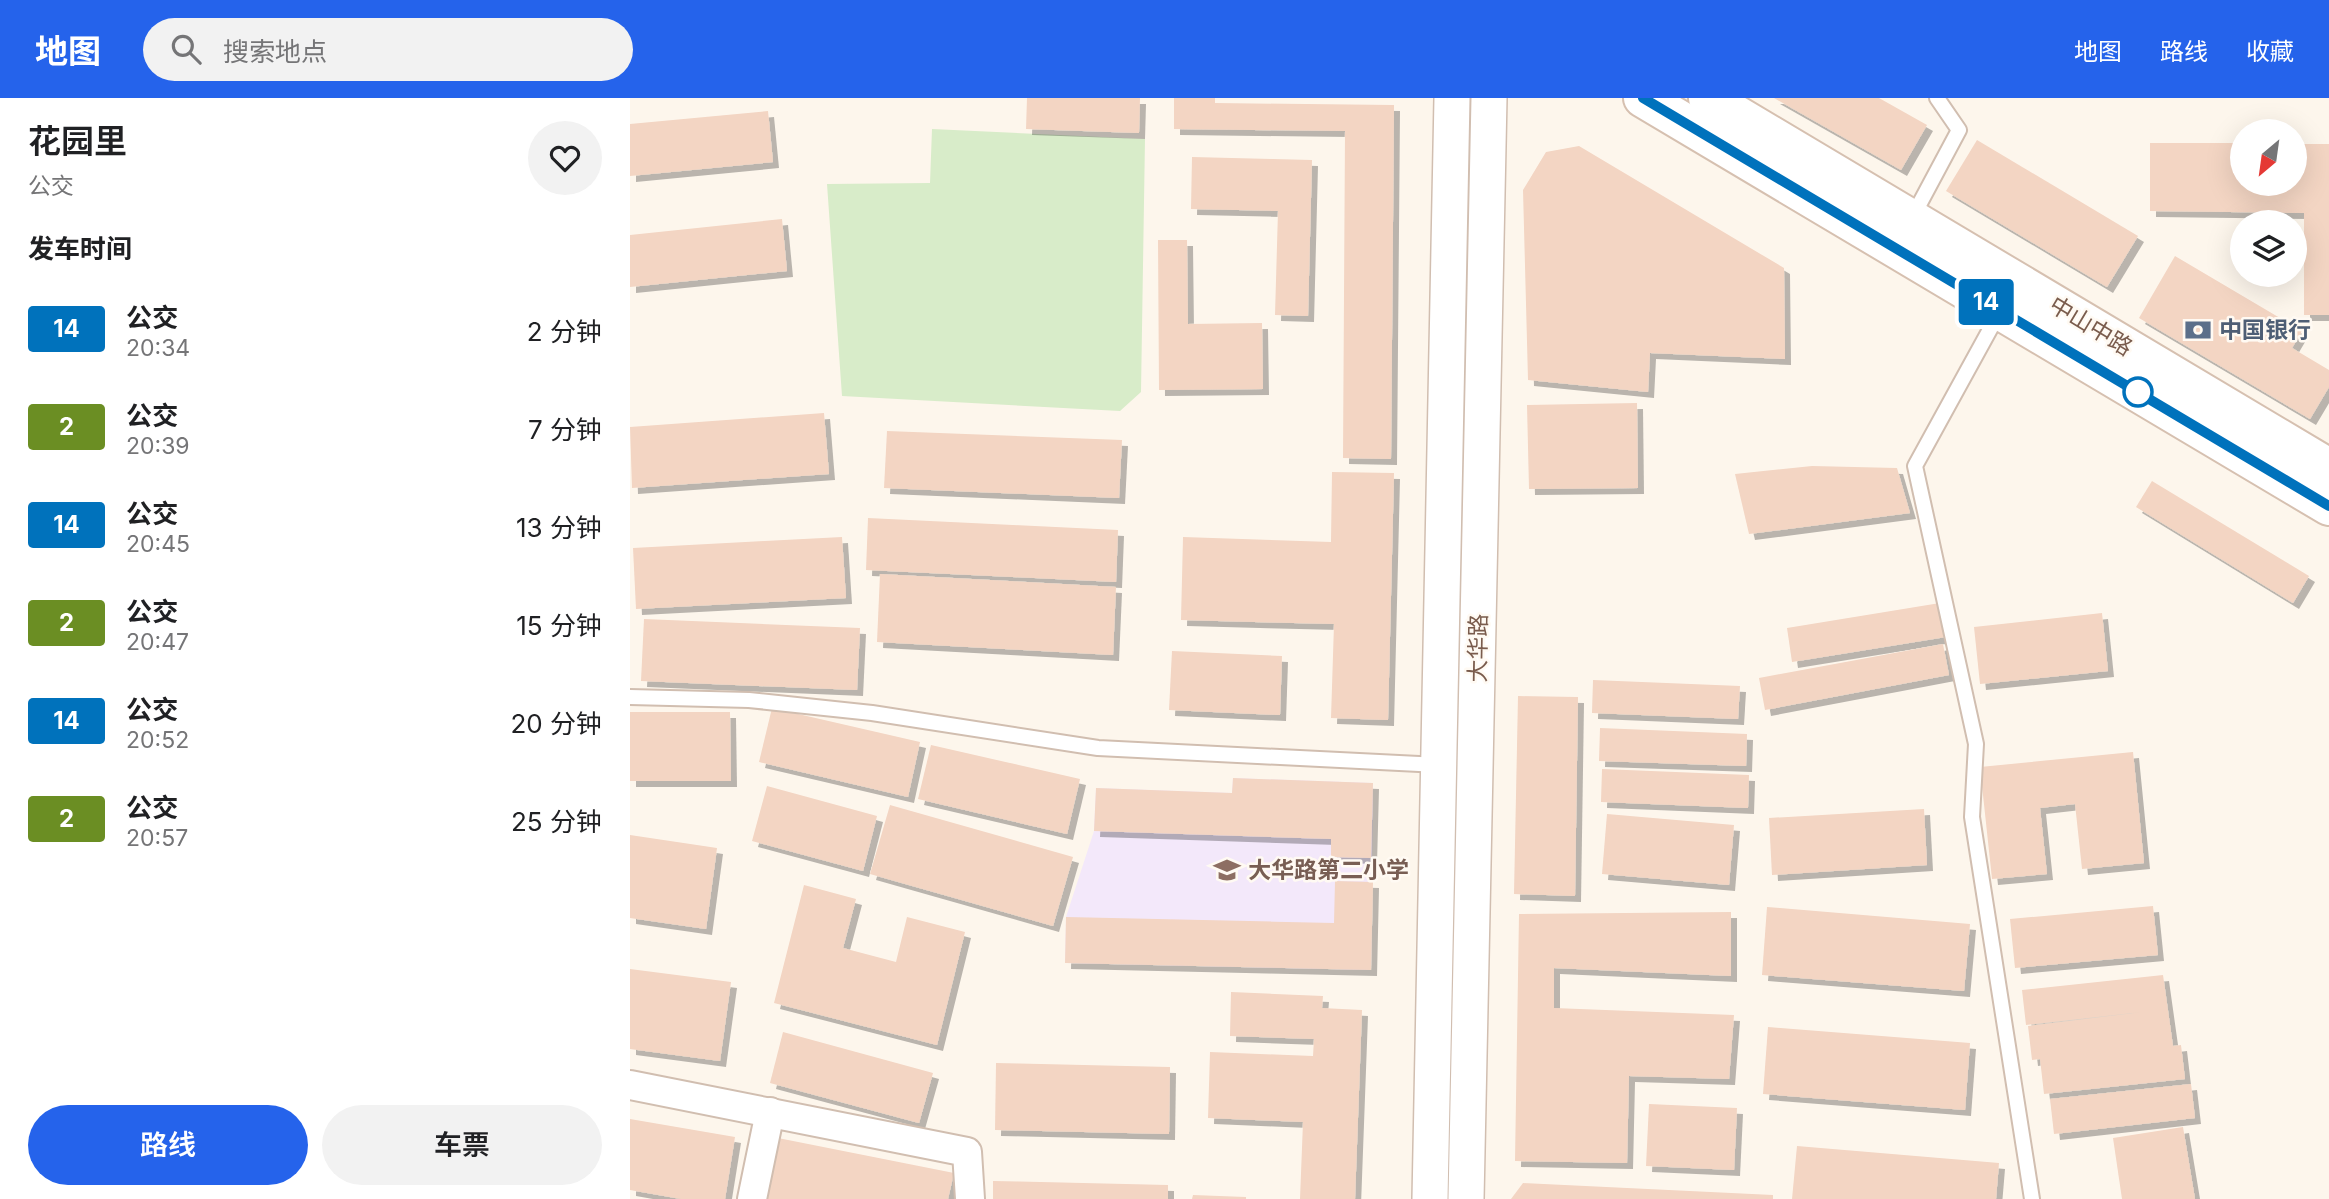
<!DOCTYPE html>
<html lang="zh">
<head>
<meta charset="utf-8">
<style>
  :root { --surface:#fff; --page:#f2f2f2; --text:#202124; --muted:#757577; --accent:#2563eb }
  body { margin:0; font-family:Inter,"Noto Sans SC",sans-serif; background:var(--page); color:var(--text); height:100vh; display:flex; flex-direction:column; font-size:26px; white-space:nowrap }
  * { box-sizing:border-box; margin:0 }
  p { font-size:23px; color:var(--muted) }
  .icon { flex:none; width:38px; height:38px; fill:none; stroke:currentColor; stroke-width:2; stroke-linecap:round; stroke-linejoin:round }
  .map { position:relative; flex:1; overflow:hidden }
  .drawer { display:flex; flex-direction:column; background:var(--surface); width:630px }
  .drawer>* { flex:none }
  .badge { padding:0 14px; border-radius:5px; font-size:24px; line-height:46px }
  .needle { width:46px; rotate:209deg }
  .fabs { position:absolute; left:1600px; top:21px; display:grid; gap:14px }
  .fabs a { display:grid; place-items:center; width:77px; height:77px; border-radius:50%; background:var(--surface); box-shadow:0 7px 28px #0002; font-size:35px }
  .map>.badge { position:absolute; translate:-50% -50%; box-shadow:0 0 0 4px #fff }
  h2 { padding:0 28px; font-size:26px; line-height:63px }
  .round { display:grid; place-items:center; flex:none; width:74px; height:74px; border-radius:37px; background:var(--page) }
  .overview { display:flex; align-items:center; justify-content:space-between; height:119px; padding:0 28px }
  h1 { font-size:33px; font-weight:600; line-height:52px }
  .cta { display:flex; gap:14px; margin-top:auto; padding:14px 28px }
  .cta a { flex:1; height:80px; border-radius:42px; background:var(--accent); color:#fff; font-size:28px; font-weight:600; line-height:80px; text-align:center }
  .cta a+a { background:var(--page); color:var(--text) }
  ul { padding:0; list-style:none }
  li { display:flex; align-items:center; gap:21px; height:98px; padding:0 28px }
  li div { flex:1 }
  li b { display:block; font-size:26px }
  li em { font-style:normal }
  li .badge { min-width:77px; font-weight:700; text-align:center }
  header { display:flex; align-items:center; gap:42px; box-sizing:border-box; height:98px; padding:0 35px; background:var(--accent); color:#fff }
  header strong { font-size:33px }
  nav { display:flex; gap:38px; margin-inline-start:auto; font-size:24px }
  .search { width:490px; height:63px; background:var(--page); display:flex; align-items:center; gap:18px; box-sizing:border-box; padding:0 24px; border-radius:38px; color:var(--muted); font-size:26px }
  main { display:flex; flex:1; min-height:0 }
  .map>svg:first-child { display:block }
</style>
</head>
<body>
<header>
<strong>地图</strong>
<div class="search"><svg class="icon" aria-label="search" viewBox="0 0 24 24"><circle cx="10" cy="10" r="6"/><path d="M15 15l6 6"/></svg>搜索地点</div>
<nav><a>地图</a><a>路线</a><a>收藏</a></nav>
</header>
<main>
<section class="drawer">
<div class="overview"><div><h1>花园里</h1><p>公交</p></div><a class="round"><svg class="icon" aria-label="heart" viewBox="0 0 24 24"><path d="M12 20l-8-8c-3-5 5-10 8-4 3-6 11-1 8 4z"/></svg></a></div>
<h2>发车时间</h2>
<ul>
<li><span class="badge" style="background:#0072bc;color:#fff">14</span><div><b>公交</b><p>20:34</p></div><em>2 分钟</em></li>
<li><span class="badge" style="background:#6b8e23;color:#fff">2</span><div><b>公交</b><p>20:39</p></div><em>7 分钟</em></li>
<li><span class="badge" style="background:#0072bc;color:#fff">14</span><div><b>公交</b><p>20:45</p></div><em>13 分钟</em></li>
<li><span class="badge" style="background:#6b8e23;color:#fff">2</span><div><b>公交</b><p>20:47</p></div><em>15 分钟</em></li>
<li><span class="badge" style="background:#0072bc;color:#fff">14</span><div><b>公交</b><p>20:52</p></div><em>20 分钟</em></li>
<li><span class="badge" style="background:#6b8e23;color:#fff">2</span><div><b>公交</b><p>20:57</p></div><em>25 分钟</em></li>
</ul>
<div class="cta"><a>路线</a><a>车票</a></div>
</section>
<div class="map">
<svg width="1699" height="1101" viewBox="0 0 1699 1101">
  <defs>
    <filter id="shadow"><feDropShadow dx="6" dy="6" stdDeviation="0" flood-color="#0004"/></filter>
  </defs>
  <rect width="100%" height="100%" fill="#fdf6ec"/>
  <polygon fill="#f3e8fa" points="603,680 743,685 741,872 435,865 436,819 464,733 466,690 602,695"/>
  <polygon fill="#d8ecc9" points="302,31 515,41 511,294 490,313 212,298 197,86 300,85"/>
  <g fill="#f3d5c3" filter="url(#shadow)">
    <polygon points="397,0 510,0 509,35 396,31"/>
    <polygon points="544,0 585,0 585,5 764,7 761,361 713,360 715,33 544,31"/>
    <polygon points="1144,0 1249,0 1297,27 1271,72"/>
    <polygon points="138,13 143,64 0,78 0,26"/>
    <polygon points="1347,42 1508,138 1477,189 1316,93"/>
    <polygon points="1520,45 1612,45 1612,86 1664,86 1664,46 1699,46 1699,217 1674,217 1674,115 1520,113"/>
    <polygon points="949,48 1154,170 1155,261 1020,255 1018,294 898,282 893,92 916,54"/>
    <polygon points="562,59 682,62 678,218 645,217 648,113 561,111"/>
    <polygon points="152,121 157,173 0,189 0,137"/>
    <polygon points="528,142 557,142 558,226 632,225 633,291 529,292"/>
    <polygon points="1545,158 1672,233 1662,250 1699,272 1699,289 1680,321 1509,220"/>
    <polygon points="1007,305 1008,390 899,391 897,307"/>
    <polygon points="194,315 199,376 2,390 0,329"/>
    <polygon points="257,333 492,342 489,400 254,390"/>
    <polygon points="1182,368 1267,370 1280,415 1119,436 1105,376"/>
    <polygon points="702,374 764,375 758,622 701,620 704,526 551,522 553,439 701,444"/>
    <polygon points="1522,383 1679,478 1663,505 1506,409"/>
    <polygon points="238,420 488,432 486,484 236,472"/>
    <polygon points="212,439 216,500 6,511 3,450"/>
    <polygon points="250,476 486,489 483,557 247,544"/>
    <polygon points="1310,505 1316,539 1162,564 1157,530"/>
    <polygon points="1472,515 1478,573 1350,586 1344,529"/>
    <polygon points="14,521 230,530 227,592 11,583"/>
    <polygon points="1313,546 1319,577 1135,612 1129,580"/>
    <polygon points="542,553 652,558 650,617 539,612"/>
    <polygon points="963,582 1110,588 1108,621 962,615"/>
    <polygon points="888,598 948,599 945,798 884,796"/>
    <polygon points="142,610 290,644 278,699 129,664"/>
    <polygon points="0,614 100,614 101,683 0,683"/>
    <polygon points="970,630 1117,636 1116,668 969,663"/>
    <polygon points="301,647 450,681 437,736 288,701"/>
    <polygon points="1503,654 1514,765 1452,771 1445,706 1410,710 1417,776 1362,781 1350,669"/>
    <polygon points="972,671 1119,677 1118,710 971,704"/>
    <polygon points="603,680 743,685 741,760 701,759 701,741 464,733 466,690 602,695"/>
    <polygon points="137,688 247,718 233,773 122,743"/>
    <polygon points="260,707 443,759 423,828 240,776"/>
    <polygon points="1294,711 1297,767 1142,777 1139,720"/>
    <polygon points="977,716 1104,727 1099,787 972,776"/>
    <polygon points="0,737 87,750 76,831 0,820"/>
    <polygon points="705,783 743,784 741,872 435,865 436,819 704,825"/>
    <polygon points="174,787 226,801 213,850 266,864 277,819 335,834 307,947 144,905"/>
    <polygon points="1523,808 1528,857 1385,870 1380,821"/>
    <polygon points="1137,809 1340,826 1334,893 1132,877"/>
    <polygon points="1101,814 1101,878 924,870 924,910 1104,917 1099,981 999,978 997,1065 885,1063 889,816"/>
    <polygon points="0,871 101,884 90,963 0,951"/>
    <polygon points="1533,877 1543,948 1551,947 1555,981 1414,996 1410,961 1402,962 1398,928 1512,914 1396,927 1392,892"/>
    <polygon points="601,894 693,898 692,910 732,912 725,1101 670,1101 673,1024 578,1020 580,954 683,958 684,941 600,938"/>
    <polygon points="1138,929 1340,945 1335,1012 1133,996"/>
    <polygon points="153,934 303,975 289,1025 140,985"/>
    <polygon points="366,965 540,969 539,1036 365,1032"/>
    <polygon points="1561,986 1565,1020 1424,1036 1420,1001"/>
    <polygon points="1019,1006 1107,1010 1104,1072 1016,1068"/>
    <polygon points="0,1021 105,1039 95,1101 51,1101 0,1092"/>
    <polygon points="1553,1029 1565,1101 1492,1101 1483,1040"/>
    <polygon points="148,1040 324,1075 318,1101 136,1101"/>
    <polygon points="1167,1048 1369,1065 1366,1101 1162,1101"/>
    <polygon points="363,1083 538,1087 538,1101 363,1101"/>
    <polygon points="893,1085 1143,1097 1143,1101 881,1101"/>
    <polygon points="563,1097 616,1099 616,1101 562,1101"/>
  </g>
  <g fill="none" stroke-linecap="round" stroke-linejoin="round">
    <g stroke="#d1beb0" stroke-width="18">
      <g id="service">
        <polyline points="1282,120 1329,32 1307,0"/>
        <polyline points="1369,215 1285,368 1346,646 1342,719 1402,1101"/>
        <polyline points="0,599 119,602 242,615 468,650 809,667"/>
      </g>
    </g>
    <g stroke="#d1beb0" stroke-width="32">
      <g id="minor">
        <polyline points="0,987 337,1054 340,1101"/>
        <polyline points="122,1101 140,1014"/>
      </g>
    </g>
    <g stroke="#d1beb0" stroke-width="38">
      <g id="tertiary">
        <polyline points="800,1101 822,0"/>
        <polyline points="836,1101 859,0"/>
      </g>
    </g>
    <g stroke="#d6c0b0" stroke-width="42">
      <g id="secondary">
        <polyline points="1013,0 1699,408"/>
        <polyline points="1078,0 1699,370"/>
      </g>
    </g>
    <use href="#service" stroke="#fff" stroke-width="14"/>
    <use href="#minor" stroke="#fff" stroke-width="28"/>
    <use href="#tertiary" stroke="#fff" stroke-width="35"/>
    <use href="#secondary" stroke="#fff" stroke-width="38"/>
  </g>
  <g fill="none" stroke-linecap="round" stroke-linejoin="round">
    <g stroke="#fff" stroke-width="16">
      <polyline id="line" points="1013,0 1699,408"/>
    </g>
    <use href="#line" stroke="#0072bc" stroke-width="10"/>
  </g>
  <defs>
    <g id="bank-bare" transform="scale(2.1)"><path d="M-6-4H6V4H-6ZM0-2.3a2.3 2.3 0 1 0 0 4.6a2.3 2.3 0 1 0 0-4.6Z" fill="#5c6f8a" stroke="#fffaf3" stroke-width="2.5" paint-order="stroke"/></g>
    <g id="school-bare" transform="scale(2.1)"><path d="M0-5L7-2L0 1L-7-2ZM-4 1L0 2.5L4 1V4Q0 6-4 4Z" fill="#8d6e63" stroke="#fffaf3" stroke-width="2.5" paint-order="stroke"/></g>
  </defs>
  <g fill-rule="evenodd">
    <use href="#bank-bare" x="1568" y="232"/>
    <use href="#school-bare" x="597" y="772"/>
  </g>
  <circle fill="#fff" stroke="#0072bc" stroke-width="3.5" cx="1508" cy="294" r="14"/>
  <g text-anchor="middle" stroke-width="5" stroke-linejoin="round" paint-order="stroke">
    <g font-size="23" fill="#7a5c4d" stroke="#fffaf3">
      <text transform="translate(1461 228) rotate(31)" y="8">中山中路</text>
      <text transform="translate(848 550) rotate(-89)" y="8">大华路</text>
    </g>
    <g font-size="23" font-weight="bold" fill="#4e5e75" stroke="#fffaf3" text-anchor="start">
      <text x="1589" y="240">中国银行</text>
    </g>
    <g font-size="23" font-weight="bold" fill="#785e54" stroke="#fffaf3" text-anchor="start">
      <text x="618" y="780">大华路第二小学</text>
    </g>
  </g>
</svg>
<div class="fabs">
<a><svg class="needle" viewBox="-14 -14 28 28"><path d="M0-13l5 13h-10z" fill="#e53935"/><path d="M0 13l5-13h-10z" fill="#757577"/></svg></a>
<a><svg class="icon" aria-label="layers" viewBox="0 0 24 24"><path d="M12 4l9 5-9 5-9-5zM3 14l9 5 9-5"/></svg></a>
</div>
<b class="badge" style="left:1356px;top:204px;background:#0072bc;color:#fff">14</b>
</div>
</main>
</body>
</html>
